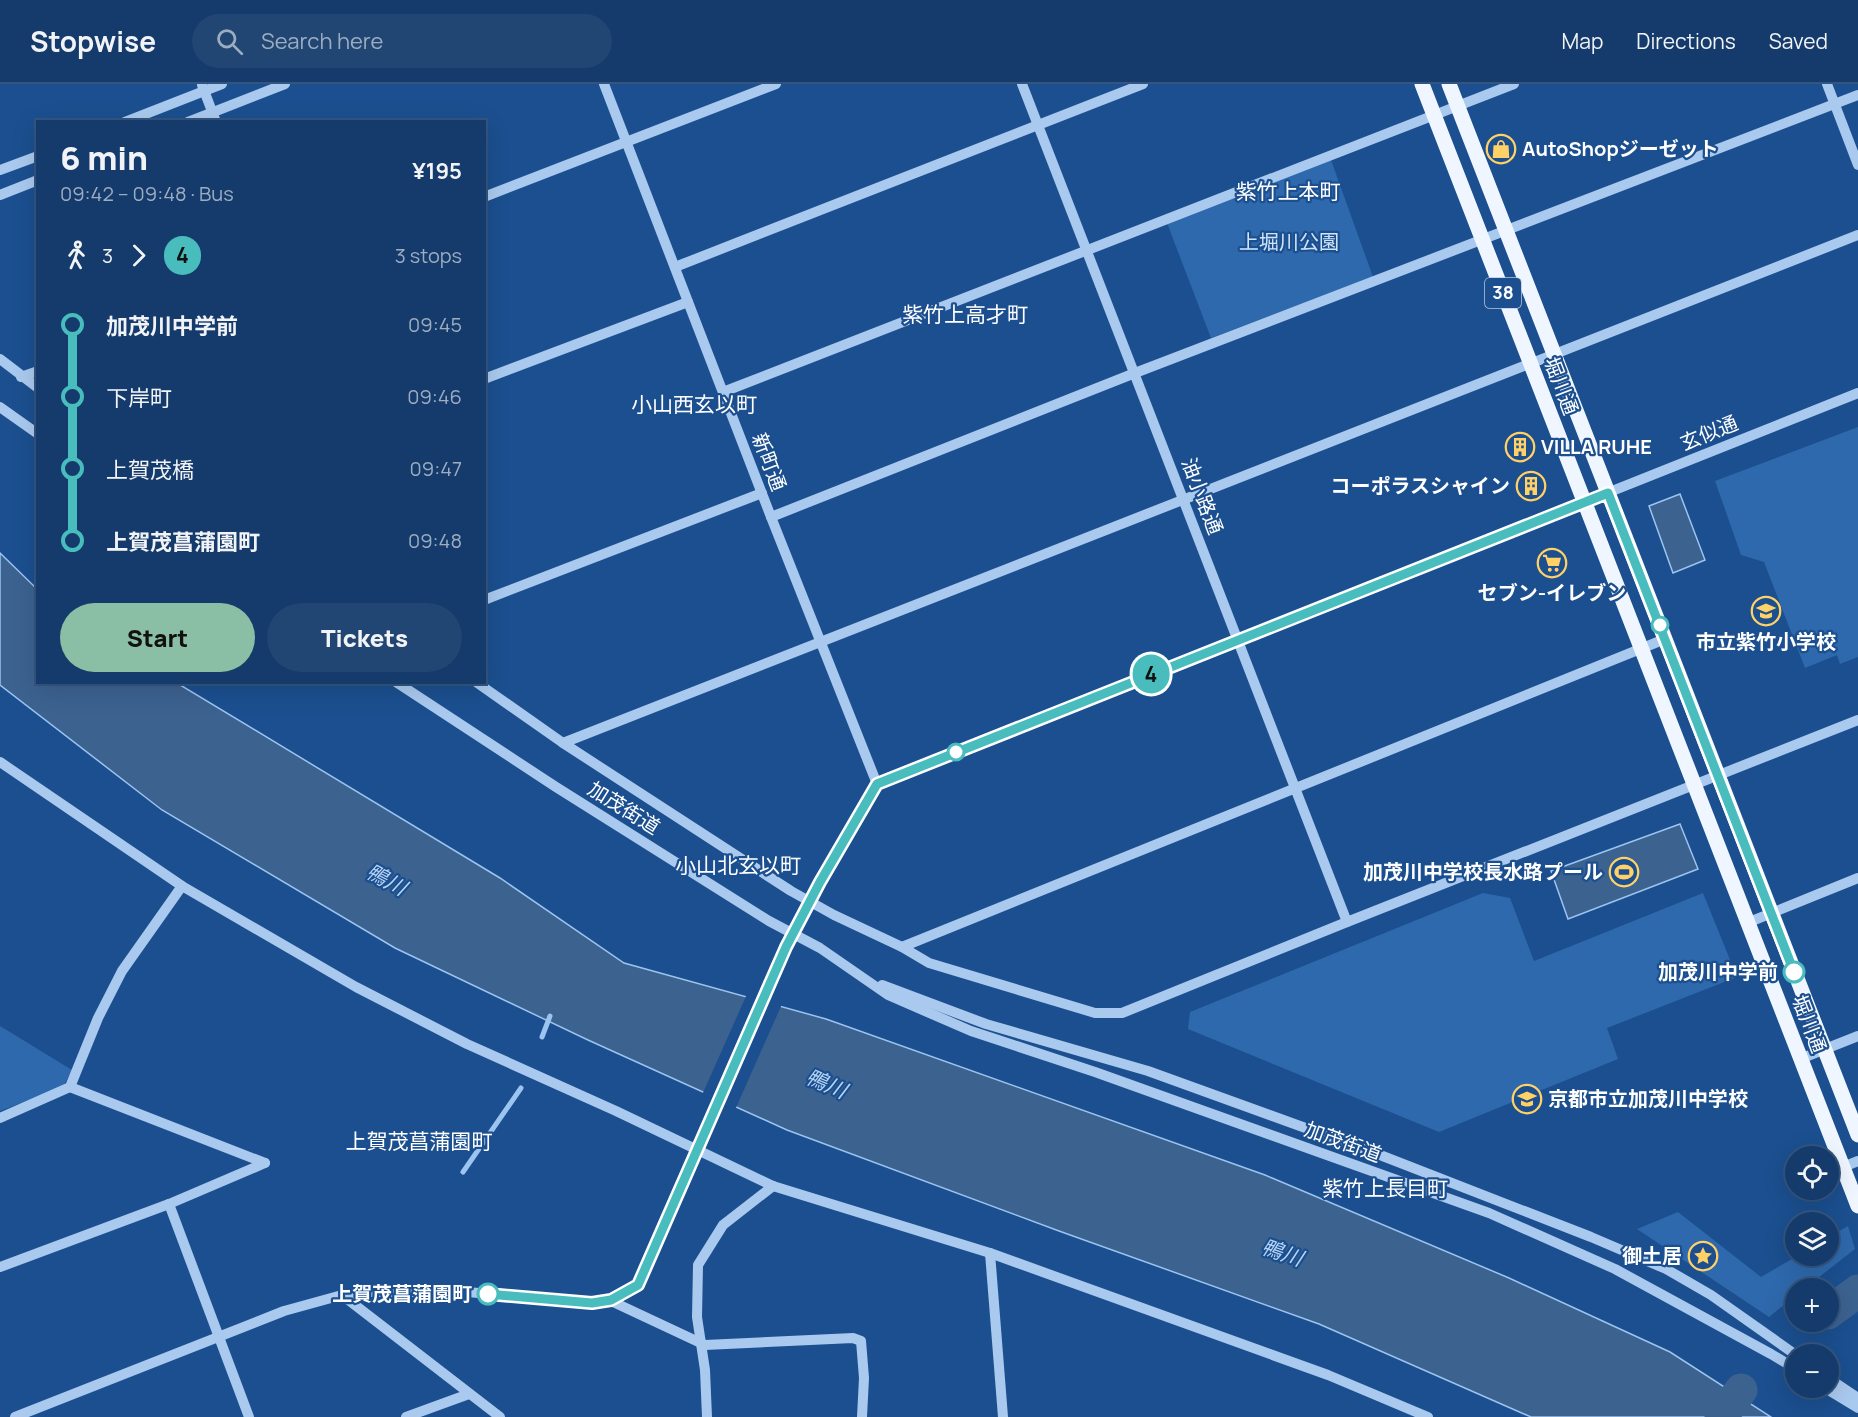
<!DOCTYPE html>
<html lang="en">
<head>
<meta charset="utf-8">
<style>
  :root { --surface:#143b6b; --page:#214673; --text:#f1f3f6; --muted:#9dadc1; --line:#33557e; --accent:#8abfa5 }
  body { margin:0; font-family:Manrope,"Noto Sans JP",sans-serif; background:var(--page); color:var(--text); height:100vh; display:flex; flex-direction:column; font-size:22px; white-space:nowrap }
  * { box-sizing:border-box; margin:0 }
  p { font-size:20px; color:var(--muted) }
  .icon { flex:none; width:33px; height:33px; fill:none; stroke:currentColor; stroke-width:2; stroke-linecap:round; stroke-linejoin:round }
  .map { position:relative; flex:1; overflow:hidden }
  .drawer { position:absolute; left:36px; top:36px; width:450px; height:564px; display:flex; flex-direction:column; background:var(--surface); border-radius:0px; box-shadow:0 6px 24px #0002,0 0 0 2px var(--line) }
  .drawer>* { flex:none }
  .badge { padding:0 12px; border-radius:20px; font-size:21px; line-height:39px }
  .buttons { position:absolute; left:1785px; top:1062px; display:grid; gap:12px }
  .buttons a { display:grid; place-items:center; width:54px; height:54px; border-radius:50%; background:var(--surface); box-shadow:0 6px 24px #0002,0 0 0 2px var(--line); font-size:30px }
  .map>.badge { position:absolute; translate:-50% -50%; box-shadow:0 0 0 3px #fff }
  .legs { display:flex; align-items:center; gap:9px; height:66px; padding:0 24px; font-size:20px }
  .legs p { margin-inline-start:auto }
  .head { display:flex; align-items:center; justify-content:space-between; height:102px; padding:0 24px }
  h1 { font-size:33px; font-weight:800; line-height:45px }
  .cta { display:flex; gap:12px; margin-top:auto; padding:12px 24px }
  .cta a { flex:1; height:69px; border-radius:36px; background:var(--accent); color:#111; font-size:24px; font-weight:800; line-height:69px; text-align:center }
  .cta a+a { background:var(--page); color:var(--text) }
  ul { padding:0 24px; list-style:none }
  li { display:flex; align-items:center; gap:21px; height:72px; font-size:22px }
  li i { display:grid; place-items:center; width:9px; height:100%; margin:0 8px; background:currentColor }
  li i::after { content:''; width:15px; height:15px; margin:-8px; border:4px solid; border-radius:50%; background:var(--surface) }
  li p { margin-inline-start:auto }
  li:first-child i { background:linear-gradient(#0000 50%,currentColor 0) }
  li:last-child i { background:linear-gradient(currentColor 50%,#0000 0) }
  header { display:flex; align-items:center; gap:36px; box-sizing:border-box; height:84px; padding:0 30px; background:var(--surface); border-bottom:2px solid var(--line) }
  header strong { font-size:28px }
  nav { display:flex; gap:33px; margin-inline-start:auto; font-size:21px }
  .search { width:420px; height:54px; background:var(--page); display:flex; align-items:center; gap:15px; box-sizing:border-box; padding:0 21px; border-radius:33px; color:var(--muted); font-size:22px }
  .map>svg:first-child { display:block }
</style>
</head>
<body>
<header>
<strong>Stopwise</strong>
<div class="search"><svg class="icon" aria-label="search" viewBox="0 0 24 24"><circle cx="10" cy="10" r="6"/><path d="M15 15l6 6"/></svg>Search here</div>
<nav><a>Map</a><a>Directions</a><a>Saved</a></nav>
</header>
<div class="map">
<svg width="1858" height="1333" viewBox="0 0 1858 1333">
  <rect width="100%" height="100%" fill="#1b4f8f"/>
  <g fill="#2e69ad">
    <polygon points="1331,76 1373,193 1211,254 1167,139"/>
    <polygon points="1858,343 1858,573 1840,580 1837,571 1805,584 1764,478 1741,471 1715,397"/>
    <polygon points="1483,809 1510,814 1534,877 1703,809 1737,893 1607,944 1618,975 1439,1048 1188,945 1190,928"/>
    <polygon points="0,942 72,986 63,1003 0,1027"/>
    <polygon points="1678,1128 1761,1193 1797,1172 1828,1172 1829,1153 1848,1142 1855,1165 1805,1204 1796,1204 1795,1212 1769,1233 1637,1145"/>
  </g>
  <g fill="#3c6290" stroke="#9cc4f0" stroke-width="1.5">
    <polygon points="1680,410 1705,476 1673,489 1649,422"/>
    <polygon points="0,469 37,505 38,598 177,599 500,794 624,879 826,935 1265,1091 1509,1194 1670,1268 1771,1333 1531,1333 1319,1240 1059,1147 787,1046 588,956 395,864 162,726 0,601"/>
    <polygon points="1680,740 1698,785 1568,835 1551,787"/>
  </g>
  <polygon fill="#1b4f8f" points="747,910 782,920 735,1026 702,1011"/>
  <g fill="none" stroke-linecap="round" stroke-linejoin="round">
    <g stroke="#9cc4f0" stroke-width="5">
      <polyline points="542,953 550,932"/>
      <polyline points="463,1088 521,1004"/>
    </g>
    <g stroke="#3c6290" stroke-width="33">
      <polyline points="1828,1229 1858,1207"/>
      <polyline points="1721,1333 1741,1306"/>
    </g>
    <g stroke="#a9c9ee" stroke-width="10">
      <polyline points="604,0 771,433 877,700"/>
      <polyline points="1022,0 1347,838"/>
      <polyline points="1827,0 1858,81"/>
      <polyline points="202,1 216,38"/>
      <polyline points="125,38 222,0"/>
      <polyline points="188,38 285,0"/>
      <polyline points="0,86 38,72"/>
      <polyline points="0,111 38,96"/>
      <polyline points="484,113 776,0"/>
      <polyline points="675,183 1143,0"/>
      <polyline points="0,275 38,304"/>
      <polyline points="21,293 38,287"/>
      <polyline points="484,295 688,218"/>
      <polyline points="723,308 1514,0"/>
      <polyline points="0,323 38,350"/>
      <polyline points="771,433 1135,289 1858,11"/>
      <polyline points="484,516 762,409"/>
      <polyline points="396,598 556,703 769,837 820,864 888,911 971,947 1095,988 1489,1129 1615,1185 1771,1270 1796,1285"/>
      <polyline points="476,598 563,659 791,807 834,831 902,863 929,879 1095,929 1122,929 1347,838 1858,636"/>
      <polyline points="563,659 1858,151"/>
      <polyline points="0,678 182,802 356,903 467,960 616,1027 773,1102 990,1169 1328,1291 1428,1333"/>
      <polyline points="1747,839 1858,794"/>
      <polyline points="902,863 1665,555"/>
      <polyline points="882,901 986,940 1148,987 1380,1071 1591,1153 1666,1185 1711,1211 1796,1271"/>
      <polyline points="1800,975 1858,952"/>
      <polyline points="70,1003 265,1079"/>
      <polyline points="0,1034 70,1003 98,934 122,887 182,802"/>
      <polyline points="1843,1083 1858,1077"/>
      <polyline points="169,1120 249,1333"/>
      <polyline points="990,1169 1003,1333"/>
      <polyline points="0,1183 169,1120 265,1079"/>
      <polyline points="342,1211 500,1333"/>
      <polyline points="611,1217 705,1261 853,1254 861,1257 864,1294 862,1333"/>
      <polyline points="1828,1294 1858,1314"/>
      <polyline points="1825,1304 1858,1324"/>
      <polyline points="15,1333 284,1227 342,1211 369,1208 467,1208 592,1219 611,1217 638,1201 786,863 820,798 877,700 1858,309"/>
      <polyline points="406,1333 469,1310"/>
      <polyline points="707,1333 705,1286 697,1233 698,1181 723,1141 773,1102"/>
    </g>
    <g stroke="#f0f6ff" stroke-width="15">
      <polyline points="1422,0 1858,1122"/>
      <polyline points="1449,0 1858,1051"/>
    </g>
  </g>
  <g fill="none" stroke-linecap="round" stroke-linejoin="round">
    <g stroke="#fff" stroke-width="14">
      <polyline id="line-1" points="488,1210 592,1219 611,1216 638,1201 786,863 820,798 877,700 1608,409 1794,888"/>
    </g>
    <use href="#line-1" stroke="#49bcbd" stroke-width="9"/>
  </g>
  <defs>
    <g id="shop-ring" transform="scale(1.5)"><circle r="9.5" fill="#1b4f8f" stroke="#ffd166" stroke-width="1.5"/><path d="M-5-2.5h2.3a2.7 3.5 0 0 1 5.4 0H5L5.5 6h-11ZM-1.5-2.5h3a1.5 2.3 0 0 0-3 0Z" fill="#ffd166"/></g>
    <g id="building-ring" transform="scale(1.5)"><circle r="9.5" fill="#1b4f8f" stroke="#ffd166" stroke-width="1.5"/><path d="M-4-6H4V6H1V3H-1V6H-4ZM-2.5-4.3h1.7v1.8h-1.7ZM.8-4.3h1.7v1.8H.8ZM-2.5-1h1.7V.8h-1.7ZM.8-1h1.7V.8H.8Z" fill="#ffd166"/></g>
    <g id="supermarket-ring" transform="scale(1.5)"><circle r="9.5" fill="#1b4f8f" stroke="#ffd166" stroke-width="1.5"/><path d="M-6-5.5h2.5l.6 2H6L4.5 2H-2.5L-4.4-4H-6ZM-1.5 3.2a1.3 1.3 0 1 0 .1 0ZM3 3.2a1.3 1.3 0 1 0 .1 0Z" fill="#ffd166"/></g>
    <g id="school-ring" transform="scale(1.5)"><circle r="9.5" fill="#1b4f8f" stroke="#ffd166" stroke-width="1.5"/><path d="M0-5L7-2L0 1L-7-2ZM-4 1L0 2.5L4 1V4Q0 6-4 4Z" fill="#ffd166"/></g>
    <g id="stadium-ring" transform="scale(1.5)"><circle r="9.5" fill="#1b4f8f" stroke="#ffd166" stroke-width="1.5"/><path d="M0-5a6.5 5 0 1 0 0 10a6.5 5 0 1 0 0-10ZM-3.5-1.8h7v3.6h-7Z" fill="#ffd166"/></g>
    <g id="sight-ring" transform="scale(1.5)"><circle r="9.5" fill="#1b4f8f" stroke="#ffd166" stroke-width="1.5"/><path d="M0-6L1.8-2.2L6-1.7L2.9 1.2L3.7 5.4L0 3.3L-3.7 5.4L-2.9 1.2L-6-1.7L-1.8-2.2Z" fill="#ffd166"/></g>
  </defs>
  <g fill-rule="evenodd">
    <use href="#shop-ring" x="1501" y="65"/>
    <use href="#building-ring" x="1520" y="363"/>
    <use href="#building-ring" x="1531" y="402"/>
    <use href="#supermarket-ring" x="1552" y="479"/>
    <use href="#school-ring" x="1766" y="527"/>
    <use href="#stadium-ring" x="1624" y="788"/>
    <use href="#school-ring" x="1527" y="1015"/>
    <use href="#sight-ring" x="1703" y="1172"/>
  </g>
  <g fill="#fff" stroke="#49bcbd" stroke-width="3">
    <circle cx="1660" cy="541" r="8"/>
    <circle cx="956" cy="668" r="8"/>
    <circle cx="1794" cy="888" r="10"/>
    <circle cx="488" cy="1210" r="10"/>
  </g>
  <g text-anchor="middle" stroke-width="4.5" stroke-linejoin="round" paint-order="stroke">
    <rect fill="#1b4f8f" stroke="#bbcadd" stroke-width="1.5" x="1485" y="194" width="36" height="30" rx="4.5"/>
    <g font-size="18" font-weight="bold" fill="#fff">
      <text x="1503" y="215">38</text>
    </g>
    <g font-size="20" font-weight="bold" fill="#fff" stroke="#1b4f8f" text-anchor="start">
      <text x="1522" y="72">AutoShopジーゼット</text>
      <text x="1541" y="370">VILLA RUHE</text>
      <text x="1510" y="409" text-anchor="end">コーポラスシャイン</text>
      <text x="1552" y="516" text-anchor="middle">セブン-イレブン</text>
      <text x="1766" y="565" text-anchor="middle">市立紫竹小学校</text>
      <text x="1603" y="795" text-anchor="end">加茂川中学校長水路プール</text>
      <text x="1548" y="1022">京都市立加茂川中学校</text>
      <text x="1682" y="1179" text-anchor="end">御土居</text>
    </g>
    <g font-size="20" fill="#cfe3fa" stroke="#1b4f8f">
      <text x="1289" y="165">上堀川公園</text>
    </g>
    <g font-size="20" fill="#fff" stroke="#1b4f8f">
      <text transform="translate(1561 302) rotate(69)" y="7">堀川通</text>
      <text transform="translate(1709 349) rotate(-22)" y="7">玄似通</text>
      <text transform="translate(769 378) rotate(69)" y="7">新町通</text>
      <text transform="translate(1202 412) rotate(69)" y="7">油小路通</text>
      <text transform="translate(624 724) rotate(32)" y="7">加茂街道</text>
      <text transform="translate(1809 940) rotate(69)" y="7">堀川通</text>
      <text transform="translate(1343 1058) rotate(20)" y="7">加茂街道</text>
    </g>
    <g font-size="20" font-weight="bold" fill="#fff" stroke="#1b4f8f" text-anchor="end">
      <text x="1778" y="895">加茂川中学前</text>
      <text x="472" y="1217">上賀茂菖蒲園町</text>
    </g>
    <g font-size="21" fill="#fff" stroke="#1b4f8f">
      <text x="1288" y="115">紫竹上本町</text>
      <text x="965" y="238">紫竹上高才町</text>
      <text x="694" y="328">小山西玄以町</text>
      <text x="738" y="789">小山北玄以町</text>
      <text x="419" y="1065">上賀茂菖蒲園町</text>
      <text x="1385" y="1112">紫竹上長目町</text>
    </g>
    <g font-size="21" font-style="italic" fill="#b5d3f5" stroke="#1b4f8f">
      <text transform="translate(386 796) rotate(28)" y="7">鴨川</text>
      <text transform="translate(826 1000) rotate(23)" y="7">鴨川</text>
      <text transform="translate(1282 1169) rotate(19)" y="7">鴨川</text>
    </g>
  </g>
</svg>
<div class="buttons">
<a><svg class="icon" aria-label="locate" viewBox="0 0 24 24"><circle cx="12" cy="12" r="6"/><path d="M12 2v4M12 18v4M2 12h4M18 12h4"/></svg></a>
<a><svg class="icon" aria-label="layers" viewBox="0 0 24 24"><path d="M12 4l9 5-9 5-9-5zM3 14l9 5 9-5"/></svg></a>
<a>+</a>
<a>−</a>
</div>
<b class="badge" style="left:1151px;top:590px;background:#49bcbd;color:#111">4</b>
<section class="drawer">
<div class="head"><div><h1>6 min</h1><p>09:42 – 09:48 · Bus</p></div><b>¥195</b></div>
<div class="legs"><svg class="icon" aria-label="walk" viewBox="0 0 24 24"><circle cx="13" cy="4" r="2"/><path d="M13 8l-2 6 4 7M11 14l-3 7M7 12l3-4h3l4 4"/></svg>3<svg class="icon" aria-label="forward" viewBox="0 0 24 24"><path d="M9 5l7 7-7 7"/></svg><b class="badge" style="background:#49bcbd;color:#111">4</b><p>3 stops</p></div>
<ul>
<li><i style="color:#49bcbd"></i><b>加茂川中学前</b><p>09:45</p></li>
<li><i style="color:#49bcbd"></i><span>下岸町</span><p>09:46</p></li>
<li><i style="color:#49bcbd"></i><span>上賀茂橋</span><p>09:47</p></li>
<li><i style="color:#49bcbd"></i><b>上賀茂菖蒲園町</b><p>09:48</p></li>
</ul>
<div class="cta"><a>Start</a><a>Tickets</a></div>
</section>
</div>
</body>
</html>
